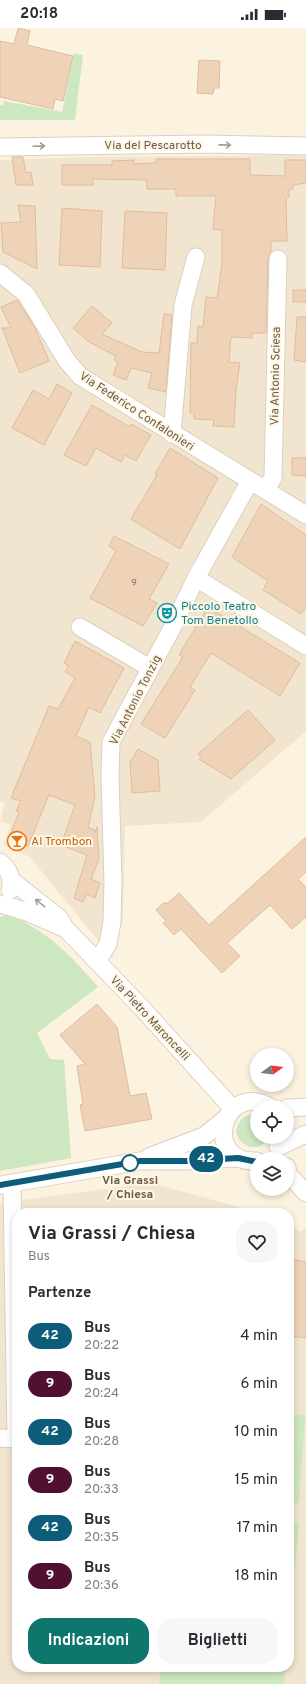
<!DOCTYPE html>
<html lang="it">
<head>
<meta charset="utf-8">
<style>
  :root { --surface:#fff; --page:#f7f7f7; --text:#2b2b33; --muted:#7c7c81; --accent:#0f766e }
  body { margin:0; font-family:Overpass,sans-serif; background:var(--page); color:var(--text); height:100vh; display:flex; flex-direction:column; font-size:15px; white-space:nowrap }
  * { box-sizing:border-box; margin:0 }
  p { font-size:13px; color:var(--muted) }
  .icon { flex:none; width:22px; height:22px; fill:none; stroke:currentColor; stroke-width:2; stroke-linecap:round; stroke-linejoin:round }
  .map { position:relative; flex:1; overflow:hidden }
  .details { position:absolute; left:12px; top:1180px; width:282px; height:464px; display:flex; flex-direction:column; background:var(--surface); border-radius:16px; box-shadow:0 2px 6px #0003 }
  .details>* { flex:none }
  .badge { padding:0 8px; border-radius:13px; font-size:14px; line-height:26px }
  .needle { width:26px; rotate:75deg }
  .tools { position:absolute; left:250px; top:1020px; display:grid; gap:8px }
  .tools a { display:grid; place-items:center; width:44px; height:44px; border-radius:50%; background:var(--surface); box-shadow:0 2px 6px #0003; font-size:20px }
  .map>.badge { position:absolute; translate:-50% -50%; box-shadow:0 0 0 2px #fff }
  h2 { padding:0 16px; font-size:15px; line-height:36px }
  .round { display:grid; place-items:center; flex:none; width:42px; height:42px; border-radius:16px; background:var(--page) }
  .overview { display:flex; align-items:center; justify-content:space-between; height:68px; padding:0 16px }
  h1 { font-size:19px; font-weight:700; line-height:30px }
  .primary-button { display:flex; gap:8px; margin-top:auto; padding:8px 16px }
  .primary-button a { flex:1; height:46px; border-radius:16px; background:var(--accent); color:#fff; font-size:16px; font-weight:700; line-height:46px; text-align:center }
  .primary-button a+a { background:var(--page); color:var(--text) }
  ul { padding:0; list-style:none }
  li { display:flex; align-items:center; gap:12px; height:48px; padding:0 16px }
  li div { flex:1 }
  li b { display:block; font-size:15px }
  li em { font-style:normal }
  li .badge { min-width:44px; font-weight:700; text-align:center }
  .status { display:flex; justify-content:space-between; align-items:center; height:28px; padding:0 20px; background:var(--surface); direction:ltr }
  .status svg { height:11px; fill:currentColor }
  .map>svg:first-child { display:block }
</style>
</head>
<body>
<div class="status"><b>20:18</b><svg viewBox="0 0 49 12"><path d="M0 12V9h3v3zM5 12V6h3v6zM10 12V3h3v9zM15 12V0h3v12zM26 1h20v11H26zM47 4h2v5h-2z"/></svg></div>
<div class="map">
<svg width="306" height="1656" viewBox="0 0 306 1656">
  <rect width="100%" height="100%" fill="#fbf3e0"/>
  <g fill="#f2e5cf">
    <polygon points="306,127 306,706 304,705 201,794 125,798 123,890 112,930 30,829 3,817 11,797 0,793 5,775 0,773 0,132 84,129"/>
    <polygon points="151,1155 261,1185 17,1185 17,1639 289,1639 289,1198 301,1204 306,1200 306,1656 0,1656 0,1175"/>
  </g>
  <g fill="#cde7c0">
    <polygon points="74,25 83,27 75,92 0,92 0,77 3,77 4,73 62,84"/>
    <path d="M9 887C49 904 70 927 98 959L37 1005 50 1031 64 1032 71 1130 0 1143V889Z"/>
    <path d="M255 1086 257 1087V1109H268C261 1126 240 1120 236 1104 238 1093 243 1087 255 1086Z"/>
    <polygon points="289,1386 305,1387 299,1475 289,1475"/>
    <polygon points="289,1494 299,1495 289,1602"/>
    <polygon points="161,1639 286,1639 284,1656 159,1656"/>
  </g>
  <g fill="#efd3b9" stroke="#e1bb9a">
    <polygon points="18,0 30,3 27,17 73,28 63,73 55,71 53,81 0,69 0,13 14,16"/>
    <polygon points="199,32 220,33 219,60 214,60 213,66 197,65"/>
    <polygon points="12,129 23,129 26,145 31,144 33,157 16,157"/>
    <polygon points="156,131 250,131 250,147 285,148 285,132 306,132 306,155 293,157 293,161 289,161 289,169 286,169 287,213 271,213 271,224 268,231 266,305 252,305 252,310 231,309 229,334 240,335 236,362 234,399 213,398 214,392 194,391 194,385 190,385 191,315 197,315 198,298 203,299 206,269 217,270 222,236 222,202 213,201 216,168 176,168 176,161 147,161 147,152 93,151 93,157 62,157 62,137 112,137 112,133 134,132 134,136 156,135"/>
    <polygon points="18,177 35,178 37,241 3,224 1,195 21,194"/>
    <polygon points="62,180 102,183 100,239 59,237"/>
    <polygon points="125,183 167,185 165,242 122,240"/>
    <rect x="293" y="262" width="13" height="12"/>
    <polygon points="17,272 34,298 49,333 20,345 2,300 11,300 1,279"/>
    <polygon points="92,278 112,295 102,306 142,324 159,325 164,286 172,287 166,364 148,360 152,345 131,340 126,352 113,347 118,334 114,332 116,328 89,314 73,300"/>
    <polygon points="297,289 306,289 306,334 294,332"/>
    <polygon points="57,356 72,365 44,417 12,400 33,362 49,371"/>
    <polygon points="92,377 130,399 131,396 151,407 136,433 125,427 121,434 96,420 86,438 64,427"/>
    <polygon points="170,420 218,450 180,521 131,491 157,447 155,446"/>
    <polygon points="292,430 306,430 306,448 292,447"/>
    <polygon points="261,476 306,507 306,578 301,586 263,562 268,553 232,529"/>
    <polygon points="114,508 169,536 149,571 157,575 143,598 90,570 116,523 109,518"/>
    <polygon points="208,579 300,635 280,668 211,625 190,659 195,662 165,710 141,696 183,629 179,627"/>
    <polygon points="75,613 124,640 100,685 89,679 76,708 90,714 95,768 88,800 95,802 95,805 97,799 99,831 91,851 100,855 95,870 86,866 83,874 74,870 87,827 61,817 75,777 49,767 28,818 9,810 19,784 16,783 21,773 11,770 49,678 58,681 75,650 65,644 69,638 64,635"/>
    <polygon points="248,682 275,712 231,751 199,731 201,729 198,726"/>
    <polygon points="138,721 158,732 160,763 132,765 130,735"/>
    <polygon points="306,809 306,844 298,851 306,859 306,889 292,901 270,877 227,915 240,928 222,945 181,901 174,907 163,895 166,893 156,882 165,874 167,876 179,865 209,897"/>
    <polygon points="97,976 117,999 130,1068 146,1065 152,1091 85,1103 80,1077 83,1076 77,1038 85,1036 60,1007"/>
    <polygon points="289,1231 306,1234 306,1310 289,1308"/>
  </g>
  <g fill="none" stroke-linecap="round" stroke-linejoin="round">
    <g stroke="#decfbd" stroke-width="19">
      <g id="minor">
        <polyline points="0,119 204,116 306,118"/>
        <polyline points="0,245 26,266 67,333 80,348 306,487"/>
        <polyline points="172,406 183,277 196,229"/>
        <polyline points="265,462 273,450 278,231"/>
        <polyline points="196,550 306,618"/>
        <polyline points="80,599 150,640"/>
        <path d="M0 834C9 841 13 851 10 862"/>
        <polyline points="11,852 59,890 63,896"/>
        <polyline points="0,876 24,883 66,901 141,979 233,1081"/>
        <polyline points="93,930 101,927 108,916 112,894 113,855 110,748 111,714 171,602 196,550 250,453"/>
        <polyline points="287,1080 306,1079"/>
        <polyline points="278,1119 306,1106"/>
        <polyline points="149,1129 204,1108 225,1091"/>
        <path d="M257 1133C202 1136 221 1052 270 1079"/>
        <polyline points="287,1139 288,1146 306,1165"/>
        <polyline points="1,1157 140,1133 187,1133 238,1130"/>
        <polyline points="0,1410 16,1411 12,1155"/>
      </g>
    </g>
    <use href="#minor" stroke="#fff" stroke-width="17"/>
  </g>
  <defs><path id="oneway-shaft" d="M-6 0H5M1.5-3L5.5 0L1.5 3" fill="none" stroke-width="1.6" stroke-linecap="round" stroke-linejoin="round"/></defs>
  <g stroke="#a99c92">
    <use href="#oneway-shaft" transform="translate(225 117) rotate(1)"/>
    <use href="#oneway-shaft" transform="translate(39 118) rotate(-2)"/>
    <use href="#oneway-shaft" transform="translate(40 875) rotate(-142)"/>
  </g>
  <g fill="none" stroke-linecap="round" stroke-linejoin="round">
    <g stroke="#fff" stroke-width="9">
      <polyline id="line" points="0,1157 140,1133 187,1133 238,1130 257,1134"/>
    </g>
    <use href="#line" stroke="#0c5c7a" stroke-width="6"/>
  </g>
  <defs>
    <g id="theatre-ring" transform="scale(1)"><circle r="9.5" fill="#fef7e6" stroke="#0f9aa8" stroke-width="1.5"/><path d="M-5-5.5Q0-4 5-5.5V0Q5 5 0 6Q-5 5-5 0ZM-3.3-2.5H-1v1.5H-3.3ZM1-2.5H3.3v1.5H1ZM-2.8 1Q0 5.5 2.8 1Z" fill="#0f9aa8"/></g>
    <g id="bar-ring" transform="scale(1)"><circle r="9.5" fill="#fef7e6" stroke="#e8710a" stroke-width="1.5"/><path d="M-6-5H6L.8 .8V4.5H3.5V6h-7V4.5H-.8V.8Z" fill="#e8710a"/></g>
  </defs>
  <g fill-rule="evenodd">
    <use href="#theatre-ring" x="167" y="585"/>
    <use href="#bar-ring" x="17" y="813"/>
  </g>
  <circle fill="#fff" stroke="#0c5c7a" stroke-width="2" cx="130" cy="1135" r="8"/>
  <g text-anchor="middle" stroke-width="4" stroke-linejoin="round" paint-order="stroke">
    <g font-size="10" fill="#907865">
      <text x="134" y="558">9</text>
    </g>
    <g font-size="12" fill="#705a49" stroke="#fef7e6">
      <text x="153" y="121">Via del Pescarotto</text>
      <text transform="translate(275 348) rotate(-89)" y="4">Via Antonio Sciesa</text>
      <text transform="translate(137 383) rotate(33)" y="4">Via Federico Confalonieri</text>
      <text transform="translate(135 672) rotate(-63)" y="4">Via Antonio Tonzig</text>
      <text transform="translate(150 990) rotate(47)" y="4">Via Pietro Maroncelli</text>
    </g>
    <g font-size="12" fill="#0d838f" stroke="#fef7e6" text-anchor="start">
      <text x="181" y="582">Piccolo Teatro<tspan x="181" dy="14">Tom Benetollo</tspan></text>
    </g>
    <g font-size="12" fill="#c56008" stroke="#fef7e6" text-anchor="start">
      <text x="31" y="817">Al Trombon</text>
    </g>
    <g font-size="12" font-weight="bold" fill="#705a49" stroke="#fef7e6">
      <text x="130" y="1156">Via Grassi<tspan x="130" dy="14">/ Chiesa</tspan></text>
    </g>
  </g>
</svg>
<div class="tools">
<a><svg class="needle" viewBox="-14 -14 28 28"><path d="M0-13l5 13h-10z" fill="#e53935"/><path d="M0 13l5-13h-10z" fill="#7c7c81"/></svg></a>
<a><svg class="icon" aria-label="locate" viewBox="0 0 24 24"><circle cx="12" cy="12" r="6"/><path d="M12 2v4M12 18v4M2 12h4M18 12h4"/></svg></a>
<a><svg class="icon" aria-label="layers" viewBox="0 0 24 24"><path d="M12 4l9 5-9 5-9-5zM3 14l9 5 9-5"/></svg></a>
</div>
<b class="badge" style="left:206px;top:1131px;background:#0c5c7a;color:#fff">42</b>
<section class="details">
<div class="overview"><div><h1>Via Grassi / Chiesa</h1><p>Bus</p></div><a class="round"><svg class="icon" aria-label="heart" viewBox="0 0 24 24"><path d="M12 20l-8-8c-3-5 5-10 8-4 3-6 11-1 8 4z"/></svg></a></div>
<h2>Partenze</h2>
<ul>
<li><span class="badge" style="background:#0c5c7a;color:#fff">42</span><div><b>Bus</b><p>20:22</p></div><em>4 min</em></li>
<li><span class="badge" style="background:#4f1032;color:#fff">9</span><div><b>Bus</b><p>20:24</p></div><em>6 min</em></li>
<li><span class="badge" style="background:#0c5c7a;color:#fff">42</span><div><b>Bus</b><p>20:28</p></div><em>10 min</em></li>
<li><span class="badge" style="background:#4f1032;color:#fff">9</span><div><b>Bus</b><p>20:33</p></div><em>15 min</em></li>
<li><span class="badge" style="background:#0c5c7a;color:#fff">42</span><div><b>Bus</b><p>20:35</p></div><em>17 min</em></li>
<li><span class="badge" style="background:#4f1032;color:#fff">9</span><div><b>Bus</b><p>20:36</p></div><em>18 min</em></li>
</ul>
<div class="primary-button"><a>Indicazioni</a><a>Biglietti</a></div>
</section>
</div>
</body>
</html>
